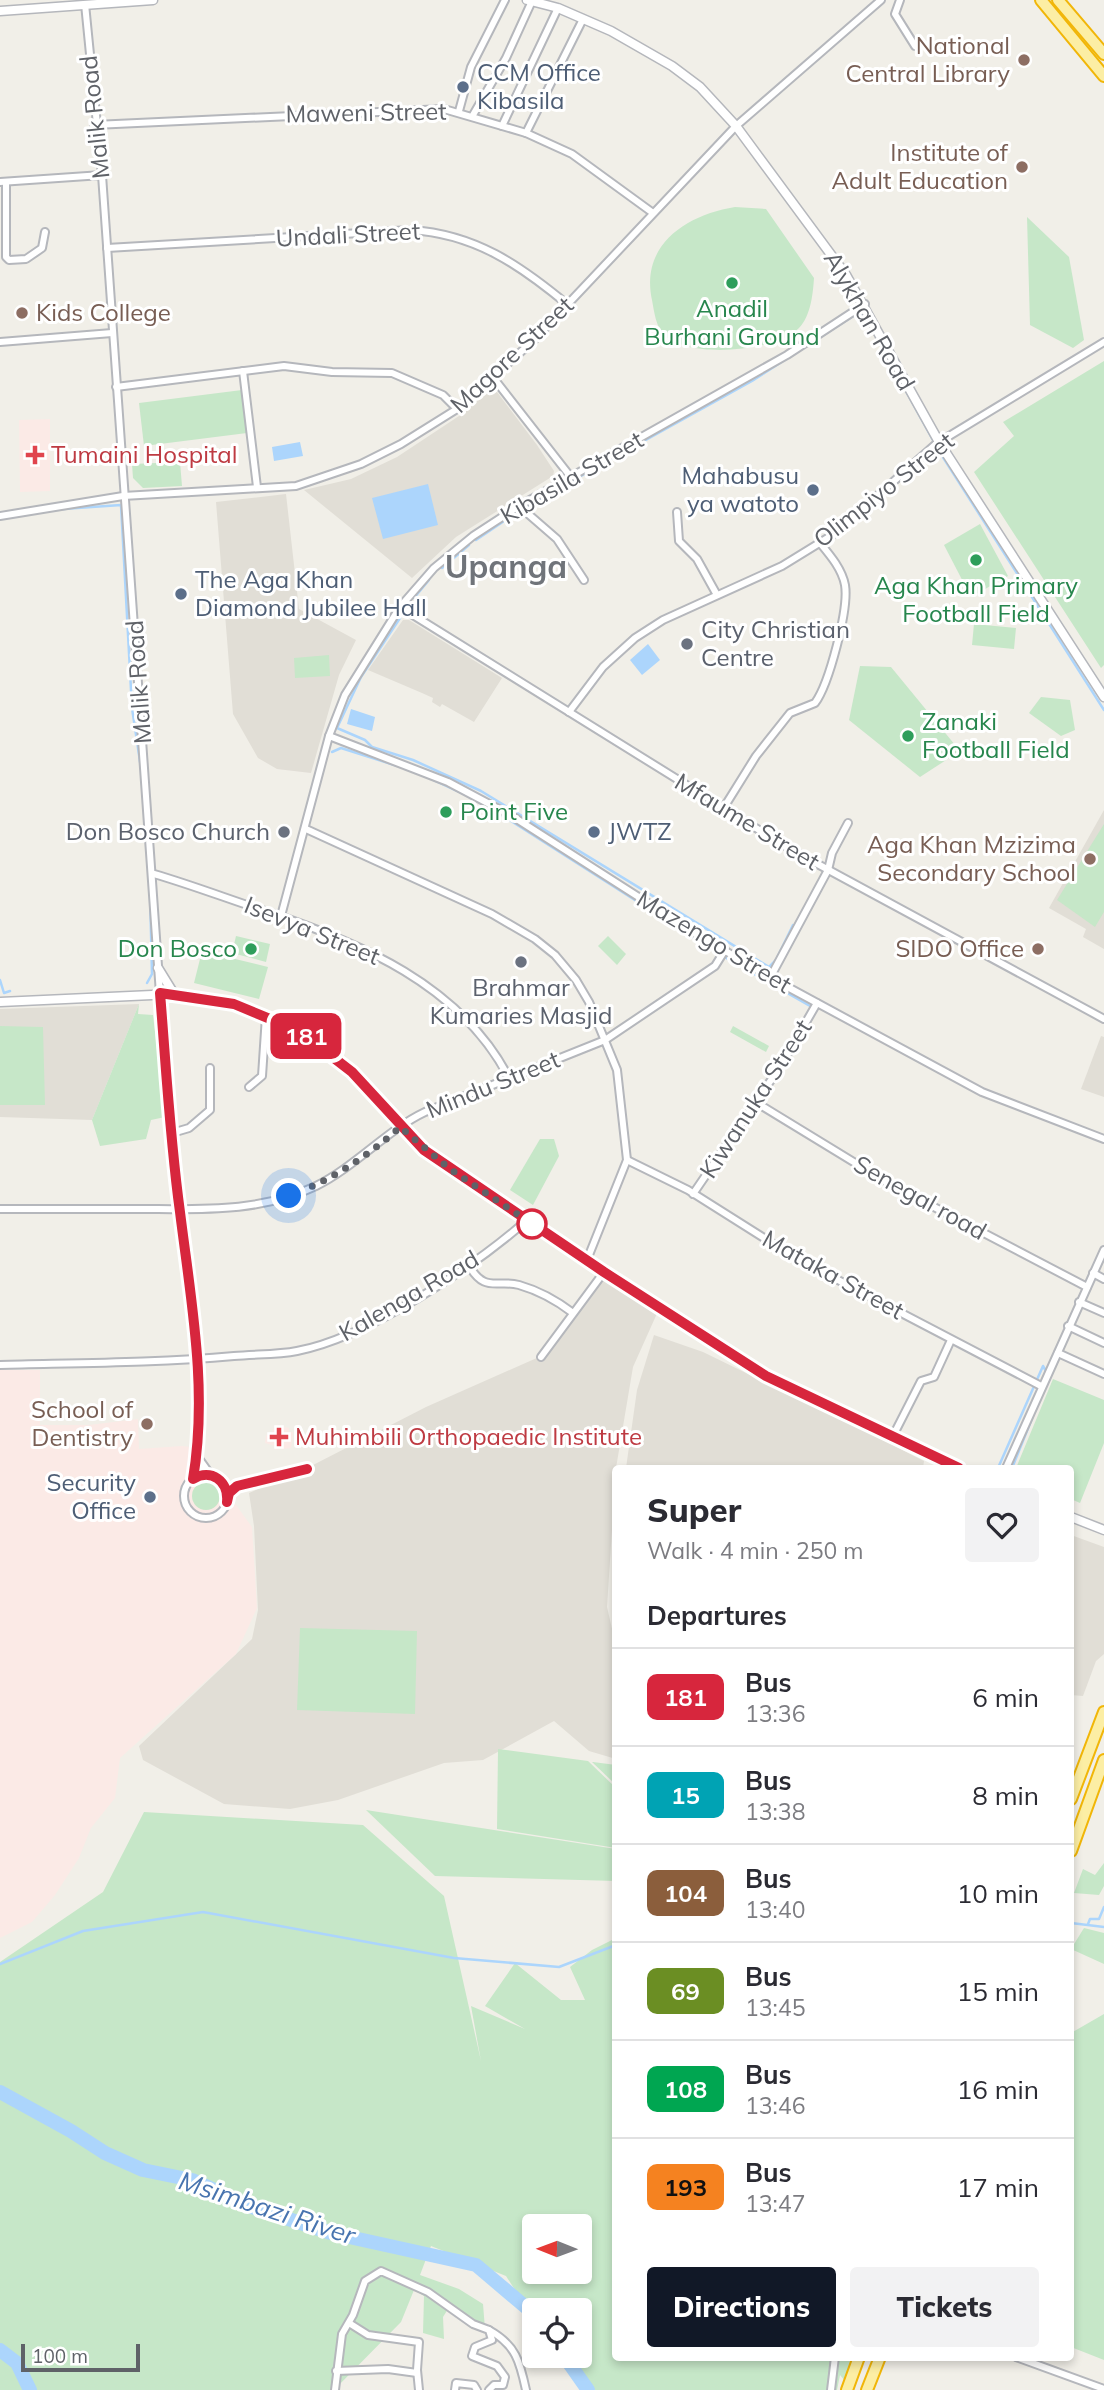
<!DOCTYPE html>
<html lang="en">
<head>
<meta charset="utf-8">
<style>
  :root { --surface:#fff; --page:#f2f2f3; --text:#2b2b33; --muted:#7c7c81; --line:#e1e1e2; --accent:#111827 }
  body { margin:0; font-family:Mulish,sans-serif; background:var(--page); color:var(--text); height:100vh; display:flex; flex-direction:column; font-size:26px; white-space:nowrap }
  * { box-sizing:border-box; margin:0 }
  p { font-size:23px; color:var(--muted) }
  .icon { flex:none; width:38px; height:38px; fill:none; stroke:currentColor; stroke-width:2; stroke-linecap:round; stroke-linejoin:round }
  .map { position:relative; flex:1; overflow:hidden }
  .sheet { position:absolute; left:612px; top:1465px; width:462px; height:896px; display:flex; flex-direction:column; background:var(--surface); border-radius:7px; box-shadow:0 4px 10px #0003 }
  .sheet>* { flex:none }
  .badge { padding:0 14px; border-radius:10px; font-size:24px; line-height:46px }
  .needle { width:46px; rotate:271deg }
  .fabs { position:absolute; left:522px; top:2214px; display:grid; gap:14px }
  .fabs a { display:grid; place-items:center; width:70px; height:70px; border-radius:7px; background:var(--surface); box-shadow:0 4px 10px #0003; font-size:35px }
  .scale { position:absolute; left:21px; bottom:18px; width:119px; box-sizing:border-box; padding-left:7px; border:4px solid #5f6268; border-top:0; font-size:19px; line-height:24px; white-space:nowrap; color:#5f6268; -webkit-text-stroke:5px #fff; paint-order:stroke }
  .you { position:absolute; width:35px; height:35px; margin:-18px; border:5px solid #fff; border-radius:50%; background:#1a73e8; box-shadow:0 0 0 10px #1a73e833 }
  .map>.badge { position:absolute; translate:-50% -50%; box-shadow:0 0 0 4px #fff }
  h2 { padding:0 35px; font-size:26px; line-height:63px }
  .round { display:grid; place-items:center; flex:none; width:74px; height:74px; border-radius:7px; background:var(--page) }
  .headline { display:flex; align-items:center; justify-content:space-between; height:119px; padding:0 35px }
  h1 { font-size:33px; font-weight:800; line-height:52px }
  .cta { display:flex; gap:14px; margin-top:auto; padding:14px 35px }
  .cta a { flex:1; height:80px; border-radius:7px; background:var(--accent); color:#fff; font-size:28px; font-weight:800; line-height:80px; text-align:center }
  .cta a+a { background:var(--page); color:var(--text) }
  ul { padding:0; list-style:none }
  li { display:flex; align-items:center; gap:21px; height:98px; padding:0 35px; border-top:2px solid var(--line) }
  li div { flex:1 }
  li b { display:block; font-size:26px }
  li em { font-style:normal }
  li .badge { min-width:77px; font-weight:700; text-align:center }
  .map>svg:first-child { display:block }
</style>
</head>
<body>
<div class="map">
<svg width="1104" height="2390" viewBox="0 0 1104 2390">
  <rect width="100%" height="100%" fill="#f1efe8"/>
  <g fill="#e1ded6">
    <polygon points="485,390 497,392 537,445 554,471 553,476 456,537 412,578 304,490 351,479 397,457 462,414"/>
    <polygon points="286,494 299,609 356,640 339,675 311,773 277,769 258,758 233,714 216,502"/>
    <polygon points="403,620 409,620 502,678 474,722 442,704 440,707 432,702 433,698 422,693 368,670"/>
    <polygon points="1104,810 1104,949 1083,937 1086,929 1049,908"/>
    <polygon points="139,1004 92,1120 0,1117 0,1009"/>
    <polygon points="1101,1036 1104,1037 1104,1097 1081,1089"/>
    <polygon points="598,1277 659,1309 633,1367 616,1468 607,1607 616,1646 616,1759 589,1751 554,1721 483,1760 444,1763 338,1800 290,1809 224,1804 143,1760 139,1746 252,1639 258,1610 254,1526 249,1493 315,1464 426,1407 539,1357"/>
    <polygon points="654,1335 703,1352 847,1422 924,1461 923,1468 626,1468 637,1390"/>
    <polygon points="1071,1535 1104,1547 1104,1654 1096,1661 1083,1696 1071,1695"/>
  </g>
  <g fill="#fbeae6">
    <polygon points="50,419 50,491 20,492 19,420"/>
    <polygon points="0,1370 40,1370 40,1425 89,1425 138,1419 139,1449 182,1446 200,1448 206,1464 252,1527 257,1608 236,1654 120,1758 115,1798 91,1828 79,1858 55,1895 32,1922 0,1938"/>
    <polygon points="275,1425 289,1428 289,1432 293,1432 291,1448 275,1450 275,1446 265,1443 266,1435 271,1435"/>
  </g>
  <g fill="#c6e7c8" fill-rule="evenodd">
    <path d="M735 207 766 209 814 278C813 293 811 316 799 328 776 352 688 359 664 335 656 327 654 311 652 300 640 245 686 215 735 207Z"/>
    <polygon points="1027,217 1069,257 1084,340 1073,348 1030,325"/>
    <polygon points="1104,361 1104,665 1101,668 974,472 1014,436 1003,422"/>
    <polygon points="242,390 247,433 144,446 139,403"/>
    <polygon points="180,462 182,486 143,488 133,478 132,464"/>
    <polygon points="980,524 1008,576 971,597 944,545"/>
    <polygon points="974,624 1016,628 1014,649 972,645"/>
    <polygon points="329,655 330,676 295,678 294,658"/>
    <polygon points="860,666 891,667 960,751 920,777 849,720"/>
    <polygon points="1041,697 1070,700 1075,730 1061,736 1029,713"/>
    <polygon points="1104,824 1104,912 1095,927 1057,900"/>
    <polygon points="236,936 270,944 266,962 232,953"/>
    <polygon points="608,936 626,954 617,965 598,946"/>
    <polygon points="202,951 268,967 259,999 194,983"/>
    <polygon points="139,1004 138,1014 153,1015 165,1117 151,1120 146,1139 100,1146 92,1120"/>
    <polygon points="0,1026 43,1027 45,1105 0,1105"/>
    <polygon points="733,1026 769,1046 766,1052 730,1032"/>
    <polygon points="540,1139 554,1139 559,1156 533,1205 510,1190"/>
    <polygon points="1053,1379 1104,1400 1104,1443 1080,1503 1071,1499 1071,1468 1016,1468"/>
    <circle cx="206" cy="1496" r="14"/>
    <polygon points="300,1628 417,1631 415,1714 297,1710"/>
    <polygon points="498,1749 588,1761 616,1788 616,1848 497,1829"/>
    <polygon points="593,1762 616,1765 616,1785 592,1762"/>
    <polygon points="366,1810 616,1849 616,1881 435,1876"/>
    <path d="M144 1812 363 1825 444 1896 481 2061 471 2006 525 2029 485 2006 515 1963 561 2000H585L570 1967 592 1950 616 1938V2357H853L854 2365 846 2382 840 2375 837 2390H595L561 2356H579V2310H534V2319L506 2276 431 2246 420 2275 459 2289 483 2304 485 2329 470 2326 460 2314 448 2309 443 2317 444 2339 423 2333 424 2296 414 2290 401 2322 334 2390H0V1962L103 1892ZM534 2226H579V2272H534Z"/>
    <polygon points="1104,1863 1104,1886 1099,1895 1074,1893 1083,1869 1095,1875"/>
    <polygon points="1084,1928 1104,1933 1104,1964 1071,1949"/>
    <polygon points="1104,2014 1104,2360 1071,2347 1071,2033"/>
  </g>
  <g fill="#acd5fc">
    <polygon points="300,442 303,456 274,461 272,447"/>
    <polygon points="428,484 438,525 383,539 372,498"/>
    <polygon points="648,644 660,660 642,675 630,660"/>
    <polygon points="351,709 375,717 372,731 347,724"/>
  </g>
  <g fill="none" stroke-linecap="round" stroke-linejoin="round">
    <g stroke="#acd5fc" stroke-width="2.5">
      <polyline points="17,178 46,176"/>
      <polyline points="881,346 939,451 1104,710"/>
      <polyline points="527,506 752,381 858,313 866,315"/>
      <polyline points="63,509 121,505 132,708 141,768"/>
      <polyline points="476,540 510,517"/>
      <polyline points="442,568 469,545"/>
      <polyline points="414,598 429,580"/>
      <polyline points="400,618 361,677 337,728 365,740 372,747 413,760 481,791 769,967 776,960 793,925"/>
      <polyline points="332,752 341,748 410,770"/>
      <polyline points="423,775 464,794"/>
      <polyline points="489,807 721,955 810,1006"/>
      <polyline points="0,980 4,993 10,991"/>
      <polyline points="147,983 152,974 150,890"/>
      <polyline points="998,1468 1043,1366 1050,1378 1046,1387"/>
      <polyline points="1012,1468 1033,1416"/>
      <polyline points="1071,1923 1104,1927"/>
      <polyline points="1088,1924 1090,1919 1099,1919 1104,1907"/>
      <polyline points="0,1964 83,1931 203,1912 454,1958 559,1967 616,1945"/>
    </g>
    <g stroke="#acd5fc" stroke-width="14">
      <polyline points="0,2092 71,2131 105,2153 143,2170 192,2180 252,2207 331,2233 476,2265 534,2314"/>
      <polyline points="0,2350 17,2363 30,2390"/>
      <polyline points="564,2356 588,2390"/>
    </g>
    <g stroke="#b5b7bc" stroke-width="10">
      <g id="minor">
        <polyline points="900,0 895,14 915,46"/>
        <polyline points="85,4 102,175 160,994 179,1209 199,1359 197,1456 193,1479"/>
        <polyline points="459,111 471,67 505,0"/>
        <polyline points="473,115 506,58 532,1"/>
        <polyline points="94,125 444,109 526,133 572,154 653,213"/>
        <polyline points="502,126 558,8"/>
        <polyline points="526,133 583,19"/>
        <polyline points="0,182 102,175"/>
        <polyline points="6,182 6,257 9,260 26,259 42,248 45,232"/>
        <path d="M107 248 411 230C475 234 520 265 568 305"/>
        <polyline points="0,342 112,333"/>
        <polyline points="243,371 257,487"/>
        <polyline points="492,376 570,476"/>
        <polyline points="116,387 284,366 332,372 392,373 443,395 457,409"/>
        <polyline points="519,506 557,539 584,580"/>
        <polyline points="677,512 679,541 697,559 717,595"/>
        <polyline points="0,516 123,496 296,486 361,464 401,444 457,409 533,341 736,126 881,0"/>
        <polyline points="400,607 788,848 1104,1019"/>
        <polyline points="569,712 603,667 635,638 663,620 782,566 834,534 936,444 1104,342"/>
        <polyline points="329,736 448,782 512,816 698,935 782,984 982,1092 1104,1139"/>
        <path d="M723 809 756 756 790 713 815 703C829 684 849 609 845 585 842 569 830 555 820 543"/>
        <polyline points="306,829 492,914 535,939 555,955 576,980 589,1002 617,1070 627,1160 587,1260"/>
        <path d="M154 874C192 885 228 899 265 911 359 942 461 985 509 1078"/>
        <polyline points="281,916 329,736 345,695 400,607 434,568 473,536 519,506 787,355 865,304"/>
        <polyline points="771,976 828,870 832,853 848,823"/>
        <polyline points="249,1087 262,1076 266,1016"/>
        <polyline points="757,1103 888,1183 1087,1287"/>
        <polyline points="172,1133 189,1128 210,1110 210,1068"/>
        <polyline points="627,1160 688,1190 794,1257 1041,1386"/>
        <polyline points="693,1194 782,1064 817,1003"/>
        <path d="M0 1209C46 1209 92 1209 138 1209 198 1209 260 1213 316 1186 356 1166 387 1130 425 1112L605 1040 715 966 725 950"/>
        <path d="M468 1264C485 1294 496 1279 519 1285 540 1291 556 1300 573 1313"/>
        <polyline points="1093,1273 1104,1279"/>
        <polyline points="1079,1302 1104,1313"/>
        <polyline points="1068,1326 1104,1343"/>
        <polyline points="1058,1353 1104,1374"/>
        <polyline points="541,1357 604,1272"/>
        <path d="M0 1365C78 1363 156 1363 234 1356 255 1354 277 1355 297 1351 366 1338 474 1267 527 1220"/>
        <polyline points="895,1432 921,1381 934,1377 951,1340"/>
        <polyline points="197,1456 210,1474"/>
        <polyline points="1006,1468 1104,1250"/>
        <circle cx="206" cy="1496" r="22"/>
        <polyline points="349,2323 368,2335 419,2342 417,2370 419,2390"/>
        <path d="M489 2330C516 2345 520 2362 526 2390"/>
        <polyline points="1016,2357 1104,2389"/>
        <polyline points="336,2371 388,2369 417,2373"/>
        <polyline points="335,2390 342,2334 353,2315 365,2281 381,2271 428,2292 473,2324 489,2330 492,2340 475,2347 472,2356 497,2366 505,2377 503,2385 494,2385 489,2390"/>
        <polyline points="455,2390 456,2383 474,2385 477,2390"/>
        <polyline points="831,2390 835,2357"/>
      </g>
    </g>
    <g stroke="#b5b7bc" stroke-width="11">
      <g id="tertiary">
        <polyline points="527,0 558,8 611,31 672,66 700,87 736,126 846,275 939,442 1104,697"/>
        <polyline points="0,11 153,0"/>
        <polyline points="158,968 174,994"/>
        <polyline points="0,1002 174,994 234,1004 299,1031 352,1072 424,1150 577,1255 766,1376 959,1468"/>
        <polyline points="1071,1517 1104,1530"/>
      </g>
    </g>
    <g stroke="#f1b608" stroke-width="14">
      <g id="trunk">
        <polyline points="1041,0 1104,76"/>
        <polyline points="1058,0 1104,54"/>
        <polyline points="1071,1799 1104,1712"/>
        <polyline points="1071,1851 1104,1760"/>
        <polyline points="847,2390 859,2357"/>
        <polyline points="867,2390 880,2357"/>
      </g>
    </g>
    <use href="#minor" stroke="#fff" stroke-width="6"/>
    <use href="#tertiary" stroke="#fff" stroke-width="8"/>
    <use href="#trunk" stroke="#fceea4" stroke-width="10"/>
  </g>
  <g fill="none" stroke-linecap="round" stroke-linejoin="round">
    <g stroke="#fff" stroke-width="16">
      <path id="line" d="M307 1469 237 1486 229 1493 227 1502C229 1481 211 1468 193 1479 208 1390 191 1301 180 1212 170 1140 166 1066 160 993L234 1004 299 1031 352 1072 424 1150 604 1272 766 1376 959 1468"/>
    </g>
    <use href="#line" stroke="#d7263d" stroke-width="10"/>
    <path stroke="#5f6268" stroke-width="7" stroke-dasharray="0 12.6" d="M289 1196C330 1181 367 1157 400 1127L450 1169 532 1224"/>
  </g>
  <g fill="#8d6e63" stroke="#fff" stroke-width="2.5">
    <circle cx="1024" cy="60" r="7"/>
    <circle cx="1022" cy="167" r="7"/>
    <circle cx="22" cy="313" r="7"/>
    <circle cx="1090" cy="859" r="7"/>
    <circle cx="1038" cy="949" r="7"/>
    <circle cx="147" cy="1424" r="7"/>
  </g>
  <g fill="#5c6f8a" stroke="#fff" stroke-width="2.5">
    <circle cx="463" cy="87" r="7"/>
    <circle cx="813" cy="490" r="7"/>
    <circle cx="181" cy="594" r="7"/>
    <circle cx="594" cy="832" r="7"/>
    <circle cx="150" cy="1497" r="7"/>
  </g>
  <g fill="#2e9e5b" stroke="#fff" stroke-width="2.5">
    <circle cx="732" cy="283" r="7"/>
    <circle cx="976" cy="560" r="7"/>
    <circle cx="908" cy="736" r="7"/>
    <circle cx="446" cy="812" r="7"/>
    <circle cx="251" cy="949" r="7"/>
  </g>
  <g fill="#e0444e" stroke="#fff" stroke-width="2.5">
    <path d="M31.5 444.5h7v7h7v7h-7v7h-7v-7h-7v-7h7z"/>
    <path d="M275.5 1426.5h7v7h7v7h-7v7h-7v-7h-7v-7h7z"/>
  </g>
  <g fill="#6b7280" stroke="#fff" stroke-width="2.5">
    <circle cx="687" cy="644" r="7"/>
    <circle cx="284" cy="832" r="7"/>
    <circle cx="521" cy="962" r="7"/>
  </g>
  <circle fill="#fff" stroke="#d7263d" stroke-width="3.5" cx="532" cy="1224" r="14"/>
  <g text-anchor="middle" stroke-width="6" stroke-linejoin="round" paint-order="stroke">
    <g font-size="24" fill="#785e54" stroke="#fff" text-anchor="end">
      <text x="1010" y="54">National<tspan x="1010" dy="28">Central Library</tspan></text>
      <text x="1008" y="161">Institute of<tspan x="1008" dy="28">Adult Education</tspan></text>
      <text x="36" y="321" text-anchor="start">Kids College</text>
      <text x="1076" y="853">Aga Khan Mzizima<tspan x="1076" dy="28">Secondary School</tspan></text>
      <text x="1024" y="957">SIDO Office</text>
      <text x="133" y="1418">School of<tspan x="133" dy="28">Dentistry</tspan></text>
    </g>
    <g font-size="24" fill="#4e5e75" stroke="#fff" text-anchor="start">
      <text x="477" y="81">CCM Office<tspan x="477" dy="28">Kibasila</tspan></text>
      <text x="799" y="484" text-anchor="end">Mahabusu<tspan x="799" dy="28">ya watoto</tspan></text>
      <text x="195" y="588">The Aga Khan<tspan x="195" dy="28">Diamond Jubilee Hall</tspan></text>
      <text x="608" y="840">JWTZ</text>
      <text x="136" y="1491" text-anchor="end">Security<tspan x="136" dy="28">Office</tspan></text>
    </g>
    <g font-size="24" fill="#5f6268" stroke="#fff">
      <text transform="translate(366 113) rotate(-1)" y="8">Maweni Street</text>
      <text transform="translate(95 117) rotate(-96)" y="8">Malik Road</text>
      <text transform="translate(348 235) rotate(-3)" y="8">Undali Street</text>
      <text transform="translate(869 321) rotate(60)" y="8">Alykhan Road</text>
      <text transform="translate(512 355) rotate(-43)" y="8">Magore Street</text>
      <text transform="translate(572 478) rotate(-30)" y="8">Kibasila Street</text>
      <text transform="translate(884 490) rotate(-38)" y="8">Olimpiyo Street</text>
      <text transform="translate(139 682) rotate(-94)" y="8">Malik Road</text>
      <text transform="translate(747 822) rotate(31)" y="8">Mfaume Street</text>
      <text transform="translate(312 931) rotate(22)" y="8">Isevya Street</text>
      <text transform="translate(714 942) rotate(31)" y="8">Mazengo Street</text>
      <text transform="translate(493 1085) rotate(-22)" y="8">Mindu Street</text>
      <text transform="translate(756 1099) rotate(-57)" y="8">Kiwanuka Street</text>
      <text transform="translate(920 1198) rotate(29)" y="8">Senegal road</text>
      <text transform="translate(833 1275) rotate(29)" y="8">Mataka Street</text>
      <text transform="translate(409 1296) rotate(-30)" y="8">Kalenga Road</text>
    </g>
    <g font-size="24" fill="#27864d" stroke="#fff">
      <text x="732" y="317">Anadil<tspan x="732" dy="28">Burhani Ground</tspan></text>
      <text x="976" y="594">Aga Khan Primary<tspan x="976" dy="28">Football Field</tspan></text>
      <text x="922" y="730" text-anchor="start">Zanaki<tspan x="922" dy="28">Football Field</tspan></text>
      <text x="460" y="820" text-anchor="start">Point Five</text>
      <text x="237" y="957" text-anchor="end">Don Bosco</text>
    </g>
    <g font-size="24" fill="#be3a42" stroke="#fff" text-anchor="start">
      <text x="51" y="463">Tumaini Hospital</text>
      <text x="295" y="1445">Muhimbili Orthopaedic Institute</text>
    </g>
    <g font-size="24" fill="#5b616d" stroke="#fff" text-anchor="start">
      <text x="701" y="638">City Christian<tspan x="701" dy="28">Centre</tspan></text>
      <text x="270" y="840" text-anchor="end">Don Bosco Church</text>
      <text x="521" y="996" text-anchor="middle">Brahmar<tspan x="521" dy="28">Kumaries Masjid</tspan></text>
    </g>
    <g font-size="26" font-style="italic" fill="#4874af" stroke="#fff">
      <text transform="translate(267 2208) rotate(18)" y="9">Msimbazi River</text>
    </g>
    <g font-size="32" font-weight="bold" fill="#70747a" stroke="#fff">
      <text x="506" y="578">Upanga</text>
    </g>
  </g>
</svg>
<div class="fabs">
<a><svg class="needle" viewBox="-14 -14 28 28"><path d="M0-13l5 13h-10z" fill="#e53935"/><path d="M0 13l5-13h-10z" fill="#7c7c81"/></svg></a>
<a><svg class="icon" aria-label="locate" viewBox="0 0 24 24"><circle cx="12" cy="12" r="6"/><path d="M12 2v4M12 18v4M2 12h4M18 12h4"/></svg></a>
</div>
<div class="scale">100 m</div>
<div class="you" style="left:289px;top:1196px"></div>
<b class="badge" style="left:306px;top:1036px;background:#d7263d;color:#fff">181</b>
<section class="sheet">
<div class="headline"><div><h1>Super</h1><p>Walk · 4 min · 250 m</p></div><a class="round"><svg class="icon" aria-label="heart" viewBox="0 0 24 24"><path d="M12 20l-8-8c-3-5 5-10 8-4 3-6 11-1 8 4z"/></svg></a></div>
<h2>Departures</h2>
<ul>
<li><span class="badge" style="background:#d7263d;color:#fff">181</span><div><b>Bus</b><p>13:36</p></div><em>6 min</em></li>
<li><span class="badge" style="background:#00a3b4;color:#fff">15</span><div><b>Bus</b><p>13:38</p></div><em>8 min</em></li>
<li><span class="badge" style="background:#8b5e3c;color:#fff">104</span><div><b>Bus</b><p>13:40</p></div><em>10 min</em></li>
<li><span class="badge" style="background:#6b8e23;color:#fff">69</span><div><b>Bus</b><p>13:45</p></div><em>15 min</em></li>
<li><span class="badge" style="background:#00a651;color:#fff">108</span><div><b>Bus</b><p>13:46</p></div><em>16 min</em></li>
<li><span class="badge" style="background:#f58220;color:#111">193</span><div><b>Bus</b><p>13:47</p></div><em>17 min</em></li>
</ul>
<div class="cta"><a>Directions</a><a>Tickets</a></div>
</section>
</div>
</body>
</html>
